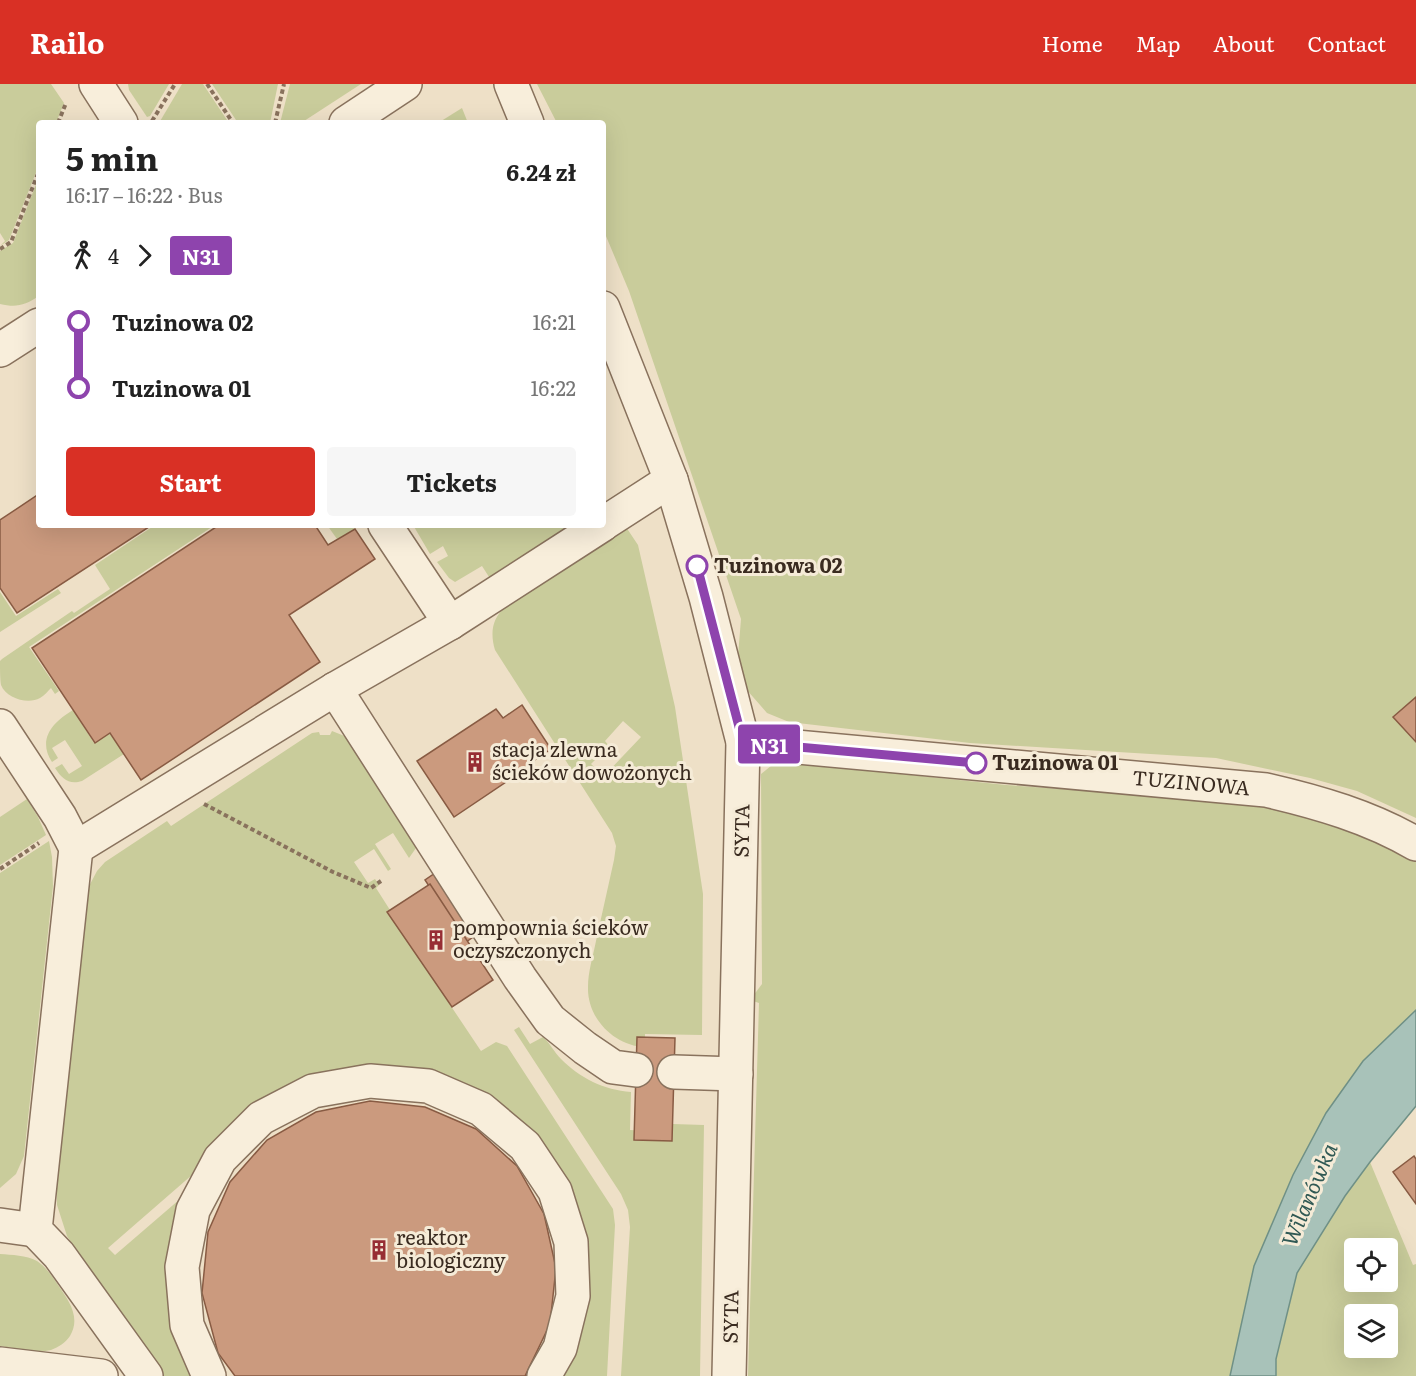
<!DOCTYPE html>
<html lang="en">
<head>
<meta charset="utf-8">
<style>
  :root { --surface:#fff; --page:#f6f6f6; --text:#222; --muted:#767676; --accent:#d93025 }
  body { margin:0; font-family:Literata,serif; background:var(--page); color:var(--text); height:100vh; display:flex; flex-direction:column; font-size:22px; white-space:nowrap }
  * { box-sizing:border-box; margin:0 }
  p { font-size:20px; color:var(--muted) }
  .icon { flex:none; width:33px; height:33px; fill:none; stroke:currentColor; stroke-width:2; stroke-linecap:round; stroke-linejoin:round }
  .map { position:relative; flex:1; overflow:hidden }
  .panel { position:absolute; left:36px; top:36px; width:570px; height:408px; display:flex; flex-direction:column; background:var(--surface); border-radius:6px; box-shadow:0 6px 24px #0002 }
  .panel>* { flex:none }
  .badge { padding:0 12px; border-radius:4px; font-size:21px; line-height:39px }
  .controls { position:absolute; left:1344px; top:1154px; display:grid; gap:12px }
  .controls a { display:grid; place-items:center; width:54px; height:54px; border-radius:6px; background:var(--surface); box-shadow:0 6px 24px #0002; font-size:30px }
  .map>.badge { position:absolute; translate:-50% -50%; box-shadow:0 0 0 3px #fff }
  .legs { display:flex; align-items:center; gap:9px; height:66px; padding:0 30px; font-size:20px }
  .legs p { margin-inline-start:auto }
  .summary { display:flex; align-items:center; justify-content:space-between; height:102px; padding:0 30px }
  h1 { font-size:33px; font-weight:700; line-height:45px }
  .button { display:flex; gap:12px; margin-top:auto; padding:12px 30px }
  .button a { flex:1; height:69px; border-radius:6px; background:var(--accent); color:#fff; font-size:24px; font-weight:700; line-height:69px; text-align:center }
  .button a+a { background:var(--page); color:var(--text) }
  ul { padding:0 30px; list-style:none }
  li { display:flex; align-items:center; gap:21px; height:66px; font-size:22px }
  li i { display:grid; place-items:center; width:9px; height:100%; margin:0 8px; background:currentColor }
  li i::after { content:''; width:15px; height:15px; margin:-8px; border:4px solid; border-radius:50%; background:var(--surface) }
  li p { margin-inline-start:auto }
  li:first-child i { background:linear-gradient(#0000 50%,currentColor 0) }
  li:last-child i { background:linear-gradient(currentColor 50%,#0000 0) }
  header { display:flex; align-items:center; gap:36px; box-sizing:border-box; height:84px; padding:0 30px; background:var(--accent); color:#fff }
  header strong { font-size:28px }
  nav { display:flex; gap:33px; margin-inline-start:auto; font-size:21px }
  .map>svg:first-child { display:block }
</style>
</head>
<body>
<header>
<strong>Railo</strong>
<nav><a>Home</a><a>Map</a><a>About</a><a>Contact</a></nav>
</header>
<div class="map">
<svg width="1416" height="1292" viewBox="0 0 1416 1292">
  <rect width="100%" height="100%" fill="#eee0c7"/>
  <g fill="#c9cc9b" fill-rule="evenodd">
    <polygon points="0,0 51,0 64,19 56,39 39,39 39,81 9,156 0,162 5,157 0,149"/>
    <polygon points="169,0 150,32 147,33 129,6 128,0"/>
    <polygon points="182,0 203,0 229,39 159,39"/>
    <polygon points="212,0 278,0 270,39 238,39"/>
    <polygon points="290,0 361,0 301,39 280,39"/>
    <polygon points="537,0 1416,0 1416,734 1357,707 1310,694 1216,674 970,659 789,638 767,629 746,605 738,572 741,535 629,207 603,145 603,39 557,39"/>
    <polygon points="462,24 468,39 438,39"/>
    <path d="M39 93V212C25 221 17 224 0 220V167L13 159Z"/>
    <path d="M155 441H215L29 563 59 607 55 610 51 604C48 607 44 612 40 614 28 621 6 614 1 601 0 595 0 584 0 577L2 575 72 527 74 529 110 505 95 481Z"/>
    <polygon points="327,441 352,441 355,445 337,455"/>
    <polygon points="413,441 575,441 491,496 482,482 455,498 449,494 437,478 448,472 443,462 430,470"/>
    <path d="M626 443 638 461 675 623 703 810 702 951 645 950V963C614 962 587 934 588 903 588 888 593 872 596 857 602 830 608 803 614 776L616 762 612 749 495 566C490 549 492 535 505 523ZM623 637 641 653 604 692 591 680 609 662 605 657Z"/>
    <polygon points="58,505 61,509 0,548 0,508 16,532"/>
    <path d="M73 626 94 659 110 649 124 670 82 697C69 701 62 695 55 684L62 680 69 690 82 682 65 656 52 664 58 674 52 678C37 655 53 638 73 626Z"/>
    <polygon points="332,647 347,653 416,758 416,764 409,774 393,749 375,760 391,785 388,787 374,765 354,778 368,799 375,795 379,801 376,804 390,826 388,828 481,967 496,958 507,962 613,1125 615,1141 607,1292 560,1292 574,1261 543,1068 374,988 200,1084 108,1164 115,1171 194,1103 200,1292 161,1292 67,1152 57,1121 56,1082 87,806 97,787 105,778 167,737 171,742 312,649 319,648 320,651 330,651"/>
    <polygon points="777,677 1006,701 1240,718 1337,738 1416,774 1416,926 1363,977 1326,1029 1293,1091 1254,1182 1230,1292 748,1292 759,919 750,916 762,900 761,690"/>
    <polygon points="27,715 38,733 46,751 0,781 0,733"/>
    <polygon points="49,757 52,773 53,802 24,1072 16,1090 0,1104 0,789"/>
    <path d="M519 943 530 960 543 953C550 959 554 968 561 975 580 994 604 1006 631 1008L630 1046 672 1048 673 1040 704 1041 700 1292H621L630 1143 628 1126 621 1110 514 946Z"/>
    <path d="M1370 1078 1413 1181 1416 1180V1292H1276V1275L1297 1189 1345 1112ZM1354 1164H1388V1197H1354ZM1354 1230H1388V1263H1354Z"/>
    <path d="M0 1170C12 1171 26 1171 37 1177 46 1183 52 1192 58 1201 69 1217 81 1233 70 1252 65 1259 59 1263 51 1266 36 1270 16 1264 0 1262Z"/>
  </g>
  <polygon fill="#a8c2b9" stroke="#6f9086" stroke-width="1.5" points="1416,926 1416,1022 1370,1078 1345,1112 1297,1189 1276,1275 1276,1292 1230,1292 1254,1182 1293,1091 1326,1029 1363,977"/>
  <g fill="#cb9a7e" stroke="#885b43" stroke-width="1.5">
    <polygon points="39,410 39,441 152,441 17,529 0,504 0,436"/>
    <polygon points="219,441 315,441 328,461 355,445 375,475 289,531 320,578 141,696 110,649 95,659 32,564"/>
    <polygon points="1416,613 1416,658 1393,633"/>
    <polygon points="522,621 551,665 532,678 533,680 454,733 417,677 496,625 503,634"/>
    <polygon points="441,785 482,847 466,858 425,796"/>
    <polygon points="430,800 493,896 452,923 387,828"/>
    <polygon points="637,953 675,954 672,1057 634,1056"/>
    <polygon points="370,1017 425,1023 476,1045 517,1082 544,1130 556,1184 550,1240 525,1292 235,1292 218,1269 202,1209 208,1148 230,1098 267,1056 316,1028"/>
    <polygon points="1414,1072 1416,1075 1416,1120 1393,1088"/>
  </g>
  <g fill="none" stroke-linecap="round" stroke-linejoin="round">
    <g stroke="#89725d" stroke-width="36">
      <g id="minor">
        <polyline points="96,0 121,39"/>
        <polyline points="511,0 527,39"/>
        <polyline points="346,39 405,0"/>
        <polyline points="603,224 671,396 706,513 743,658 729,1292"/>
        <polyline points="0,266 39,241"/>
        <polyline points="603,440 671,396"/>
        <polyline points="385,441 450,539"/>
        <polyline points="335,605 520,894 550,936 585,964 613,983 636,986"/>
        <polyline points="0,642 60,733 76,764 35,1146 59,1171 146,1292"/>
        <path id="s1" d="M743 658 1266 706C1318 718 1370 733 1416 760"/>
        <polyline points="76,764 335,605 450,539 602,441"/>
        <polyline points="674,988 736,990"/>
        <polyline points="0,1141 35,1146"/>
        <polyline points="0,1280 101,1292"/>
        <polyline points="209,1292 187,1241 182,1183 193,1126 220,1075 261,1034 313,1007 370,997 428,1002 481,1025 525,1062 555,1107 571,1158 573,1212 560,1264 544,1292"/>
      </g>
    </g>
    <g stroke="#89725d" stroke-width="4" stroke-dasharray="4.5 3" stroke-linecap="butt">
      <polyline points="207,0 233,39"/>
      <polyline points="152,37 175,0"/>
      <polyline points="58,39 66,19"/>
      <polyline points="275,39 284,0"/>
      <polyline points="0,165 11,158 39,87"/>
      <polyline points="204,720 333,788 371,804 381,797"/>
      <polyline points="0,785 39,759"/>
    </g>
    <use href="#minor" stroke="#f8eedb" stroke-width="33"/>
  </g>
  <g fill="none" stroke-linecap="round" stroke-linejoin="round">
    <g stroke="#fff" stroke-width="14">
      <polyline id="line-1" points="697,482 743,658 976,679"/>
    </g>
    <use href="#line-1" stroke="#8e44ad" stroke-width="9"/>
  </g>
  <defs>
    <g id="building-bare" transform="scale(1.62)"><path d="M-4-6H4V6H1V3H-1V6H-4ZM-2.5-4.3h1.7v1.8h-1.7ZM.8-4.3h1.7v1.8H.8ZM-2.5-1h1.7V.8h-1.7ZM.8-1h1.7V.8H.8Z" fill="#972e34" stroke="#f5ebd7" stroke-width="2.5" paint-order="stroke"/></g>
  </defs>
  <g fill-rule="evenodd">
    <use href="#building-bare" x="475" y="678"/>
    <use href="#building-bare" x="436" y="856"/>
    <use href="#building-bare" x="379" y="1166"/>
  </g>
  <g fill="#fff" stroke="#8e44ad" stroke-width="3">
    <circle cx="697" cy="482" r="10"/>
    <circle cx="976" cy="679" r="10"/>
  </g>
  <g text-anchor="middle" stroke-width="6" stroke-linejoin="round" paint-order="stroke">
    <g font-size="20" font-weight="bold" fill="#3a2b20" stroke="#f5ebd7" text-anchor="start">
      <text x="714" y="489">Tuzinowa 02</text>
      <text x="992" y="686">Tuzinowa 01</text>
    </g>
    <g font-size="20" fill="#3a2b20" stroke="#f5ebd7" text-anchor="start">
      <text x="492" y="673">stacja zlewna<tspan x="492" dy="23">ścieków dowożonych</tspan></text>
      <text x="453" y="851">pompownia ścieków<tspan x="453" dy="23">oczyszczonych</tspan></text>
      <text x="396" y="1161">reaktor<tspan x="396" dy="23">biologiczny</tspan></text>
    </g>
    <g font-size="20" fill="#3a2b20" stroke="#f5ebd7">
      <text dy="7" stroke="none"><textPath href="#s1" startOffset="450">TUZINOWA</textPath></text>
      <text transform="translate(742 747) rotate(-89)" y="7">SYTA</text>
      <text transform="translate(731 1233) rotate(-89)" y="7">SYTA</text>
    </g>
    <g font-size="21" font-style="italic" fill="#305954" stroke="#f5ebd7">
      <text transform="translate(1310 1111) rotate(-67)" y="7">Wilanówka</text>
    </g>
  </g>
</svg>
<div class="controls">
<a><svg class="icon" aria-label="locate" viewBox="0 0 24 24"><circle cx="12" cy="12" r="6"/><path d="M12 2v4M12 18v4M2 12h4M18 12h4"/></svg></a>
<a><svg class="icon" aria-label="layers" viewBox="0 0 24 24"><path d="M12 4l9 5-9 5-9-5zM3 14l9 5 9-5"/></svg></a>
</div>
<b class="badge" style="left:769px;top:660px;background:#8e44ad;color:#fff">N31</b>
<section class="panel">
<div class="summary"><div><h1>5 min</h1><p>16:17 – 16:22 · Bus</p></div><b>6.24 zł</b></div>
<div class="legs"><svg class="icon" aria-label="walk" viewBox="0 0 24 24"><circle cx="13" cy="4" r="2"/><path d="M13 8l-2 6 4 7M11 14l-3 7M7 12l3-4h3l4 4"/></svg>4<svg class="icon" aria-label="forward" viewBox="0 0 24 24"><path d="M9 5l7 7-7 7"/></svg><b class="badge" style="background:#8e44ad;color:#fff">N31</b></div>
<ul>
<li><i style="color:#8e44ad"></i><b>Tuzinowa 02</b><p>16:21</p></li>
<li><i style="color:#8e44ad"></i><b>Tuzinowa 01</b><p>16:22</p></li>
</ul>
<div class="button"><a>Start</a><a>Tickets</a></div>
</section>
</div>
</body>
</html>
